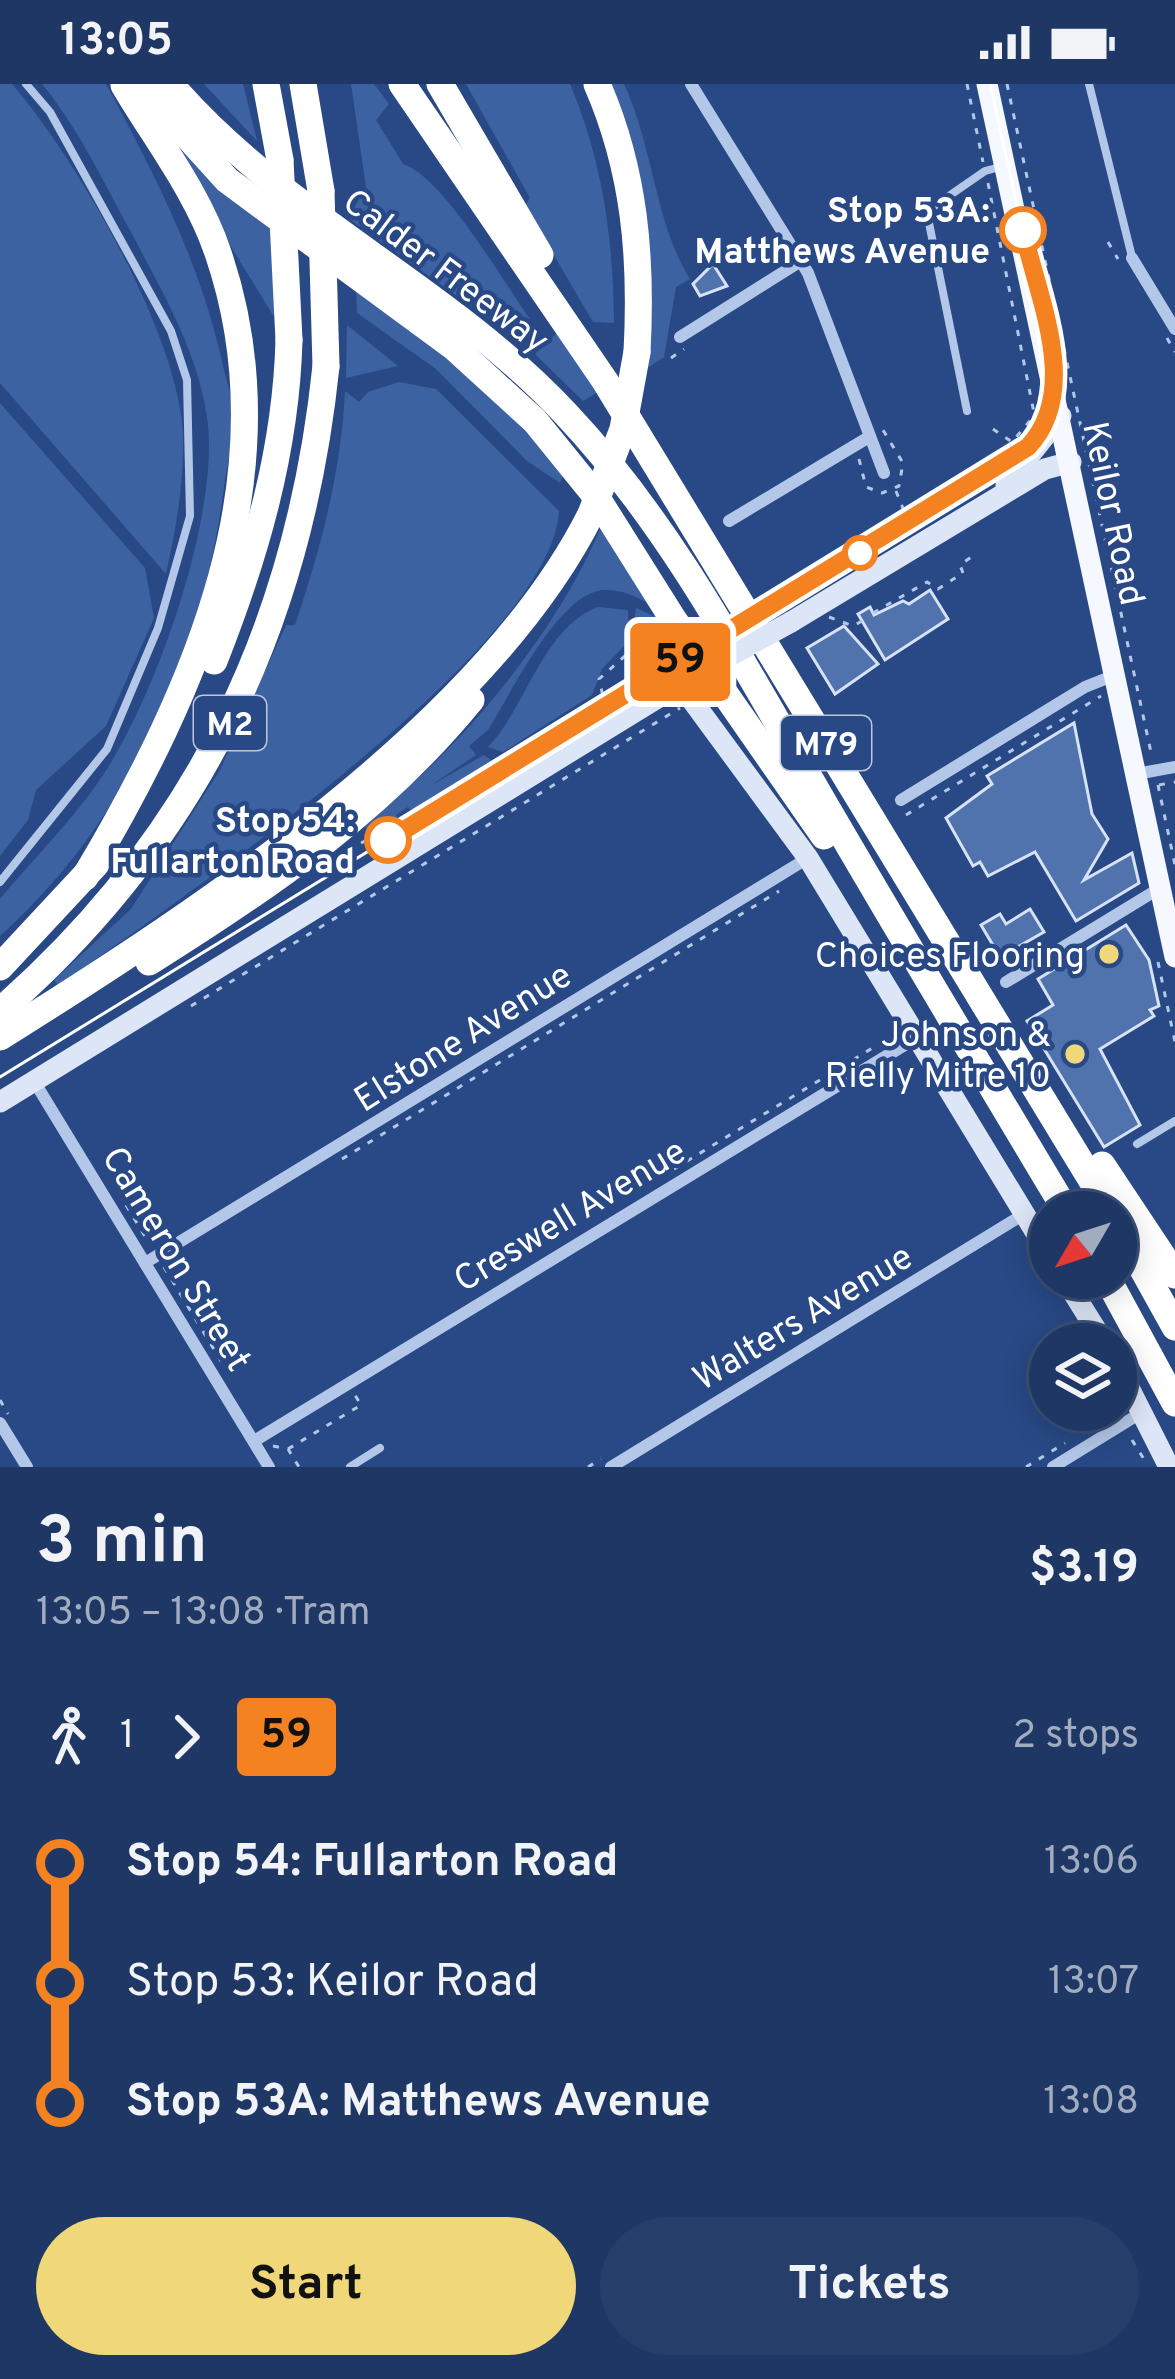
<!DOCTYPE html>
<html lang="en">
<head>
<meta charset="utf-8">
<style>
  :root { --surface:#1e3764; --page:#263f6a; --text:#f1f3f6; --muted:#a1acbf; --line:#3c5178; --accent:#f0d779 }
  body { margin:0; font-family:Overpass,sans-serif; background:var(--page); color:var(--text); height:100vh; display:flex; flex-direction:column; font-size:45px; white-space:nowrap }
  * { box-sizing:border-box; margin:0 }
  p { font-size:39px; color:var(--muted) }
  .icon { flex:none; width:66px; height:66px; fill:none; stroke:currentColor; stroke-width:2; stroke-linecap:round; stroke-linejoin:round }
  .map { position:relative; height:1383px; overflow:hidden }
  .panel { display:flex; flex-direction:column; background:var(--surface); flex:1 }
  .panel>* { flex:none }
  .badge { padding:0 24px; border-radius:9px; font-size:42px; line-height:78px }
  .needle { width:78px; rotate:231deg }
  .buttons { position:absolute; left:1029px; top:1107px; display:grid; gap:24px }
  .buttons a { display:grid; place-items:center; width:108px; height:108px; border-radius:50%; background:var(--surface); box-shadow:0 6px 30px #0003,0 0 0 3px var(--line); font-size:60px }
  .map>.badge { position:absolute; translate:-50% -50%; box-shadow:0 0 0 6px #fff }
  .legs { display:flex; align-items:center; gap:18px; height:132px; padding:0 36px; font-size:39px }
  .legs p { margin-inline-start:auto }
  .head { display:flex; align-items:center; justify-content:space-between; height:204px; padding:0 36px }
  h1 { font-size:66px; font-weight:700; line-height:90px }
  .cta { display:flex; gap:24px; margin-top:auto; padding:24px 36px }
  .cta a { flex:1; height:138px; border-radius:72px; background:var(--accent); color:#111; font-size:48px; font-weight:700; line-height:138px; text-align:center }
  .cta a+a { background:var(--page); color:var(--text) }
  ul { padding:0 36px; list-style:none }
  li { display:flex; align-items:center; gap:42px; height:120px; font-size:45px }
  li i { display:grid; place-items:center; width:18px; height:100%; margin:0 15px; background:currentColor }
  li i::after { content:''; width:30px; height:30px; margin:-15px; border:9px solid; border-radius:50%; background:var(--surface) }
  li p { margin-inline-start:auto }
  li:first-child i { background:linear-gradient(#0000 50%,currentColor 0) }
  li:last-child i { background:linear-gradient(currentColor 50%,#0000 0) }
  .status { display:flex; justify-content:space-between; align-items:center; height:84px; padding:0 60px; background:var(--surface); direction:ltr }
  .status svg { height:33px; fill:currentColor }
  .map>svg:first-child { display:block }
</style>
</head>
<body>
<div class="status"><b>13:05</b><svg viewBox="0 0 49 12"><path d="M0 12V9h3v3zM5 12V6h3v6zM10 12V3h3v9zM15 12V0h3v12zM26 1h20v11H26zM47 4h2v5h-2z"/></svg></div>
<div class="map">
<svg width="1175" height="1383" viewBox="0 0 1175 1383">
  <rect width="100%" height="100%" fill="#284986"/>
  <g fill="#3d62a2">
    <path d="M0 0H12C76 74 181 254 183 353 184 400 176 445 166 490L0 299Z"/>
    <path d="M42 0H106C155 91 199 176 222 277 225 294 233 313 234 331 235 354 227 380 224 403 203 571 127 738 0 852V815C34 774 76 733 105 688 157 609 221 427 207 333 197 265 162 208 131 148 103 97 79 45 42 0Z"/>
    <polygon points="204,0 243,0 257,57"/>
    <path d="M351 0H374L389 20 376 36 403 80C444 94 502 196 530 235L513 252 348 134 366 103Z"/>
    <path d="M466 0H570C603 79 613 153 614 239L593 238 525 122 530 114Z"/>
    <path d="M607 0H624C653 62 655 139 690 195L676 203 664 273 646 285Z"/>
    <polygon points="184,66 226,110 274,148 274,233 177,74"/>
    <polygon points="356,201 400,228 566,382 560,399 527,377 436,285 357,229"/>
    <polygon points="347,241 398,282 346,294"/>
    <polygon points="557,249 598,308 583,317 535,270"/>
    <path d="M399 298 436 305 559 427C552 564 170 822 58 902L54 896 131 825 220 686 286 541H295C321 463 341 390 345 307L359 318 368 308Z"/>
    <polygon points="0,319 145,484 154,534 106,642 36,706 28,736 0,772"/>
    <path d="M600 445 664 529C646 518 627 505 604 506 559 508 511 610 488 646L469 662 476 671 430 702 484 671 498 681 416 734 408 723 396 731 399 737 371 753 363 739C454 675 557 549 600 445Z"/>
    <path d="M598 523 628 526 629 557 602 585 592 611 503 668 488 663C526 624 543 543 598 523Z"/>
    <polygon points="636,524 656,533 683,562 645,588 631,566"/>
  </g>
  <g fill="#5072ad" stroke="#d7e2f6" stroke-width="3">
    <polygon points="713,180 727,202 700,212 693,200"/>
    <polygon points="930,506 948,535 885,576 858,530 870,523 874,531 903,517 909,520"/>
    <polygon points="844,542 878,580 835,610 807,564"/>
    <polygon points="1074,639 1092,730 1108,755 1084,796 1132,769 1139,799 1076,837 1035,768 988,792 980,778 973,782 946,734 992,700 987,692"/>
    <polygon points="1030,825 1044,848 1000,873 981,841 1000,830 1006,840"/>
    <polygon points="1126,841 1149,876 1159,922 1150,926 1154,932 1100,965 1140,1041 1104,1063 1027,937 1053,921 1038,895"/>
  </g>
  <g fill="none" stroke-linecap="round" stroke-linejoin="round">
    <g stroke="#b3c7e8" stroke-width="3" stroke-dasharray="6 9" stroke-linecap="butt">
      <polyline points="967,0 983,78"/>
      <polyline points="1007,0 1152,673"/>
      <polyline points="988,99 1034,329"/>
      <polyline points="1108,158 1118,175"/>
      <polyline points="1167,254 1175,268"/>
      <polyline points="671,274 684,265"/>
      <polyline points="993,345 1012,358 1034,332"/>
      <polyline points="859,375 866,403 882,409 899,402 903,379 880,341"/>
      <polyline points="896,407 904,427"/>
      <polyline points="913,441 933,429 936,434"/>
      <polyline points="873,529 927,498 938,505 963,489 960,481 977,469"/>
      <polyline points="829,533 853,542 862,537"/>
      <polyline points="606,625 599,595 627,570"/>
      <polyline points="1158,701 1175,781"/>
      <polyline points="1159,701 1175,698"/>
      <polyline points="906,731 1101,612"/>
      <polyline points="361,759 369,755 375,767"/>
      <polyline points="1158,878 1175,958"/>
      <polyline points="191,922 680,624"/>
      <polyline points="342,1075 779,807"/>
      <polyline points="674,1085 897,949"/>
      <polyline points="126,1121 149,1159"/>
      <polyline points="164,1183 221,1277"/>
      <polyline points="0,1316 8,1330"/>
      <polyline points="1132,1356 1147,1380"/>
      <polyline points="273,1362 288,1365 299,1383"/>
      <polyline points="288,1365 361,1321 355,1311"/>
      <polyline points="588,1383 601,1375"/>
      <polyline points="1026,1383 1065,1359"/>
    </g>
    <g stroke="#b3c7e8" stroke-width="8">
      <polyline points="1089,0 1132,173"/>
      <polyline points="967,327 928,134 930,125 985,87 1004,82"/>
      <polyline points="0,798 107,665 158,544 190,432 187,296 171,247 50,28 26,0"/>
      <polyline points="1137,1060 1175,1037"/>
      <polyline points="350,1383 380,1364"/>
    </g>
    <g stroke="#b3c7e8" stroke-width="12">
      <polyline points="691,0 808,189 884,389"/>
      <polyline points="1132,174 1175,245"/>
      <polyline points="680,253 801,177"/>
      <polyline points="729,437 869,353"/>
      <polyline points="1136,690 1175,683"/>
      <polyline points="901,716 1085,603 1115,591"/>
      <polyline points="1006,898 1160,804"/>
      <polyline points="34,997 269,1383"/>
      <polyline points="145,1179 808,774"/>
      <polyline points="0,1339 27,1383"/>
      <polyline points="254,1357 916,954"/>
      <polyline points="611,1383 1024,1130"/>
      <polyline points="1053,1383 1144,1327"/>
    </g>
    <g stroke="#dde6f7" stroke-width="21">
      <polyline points="1006,401 1061,332"/>
      <polyline points="791,538 1045,385 1071,378"/>
      <polyline points="680,600 808,774 1050,1172"/>
      <polyline points="0,1018 690,594"/>
      <polyline points="1064,1194 1105,1260"/>
      <polyline points="1116,1278 1169,1383"/>
    </g>
    <polyline stroke="#f5f8fe" stroke-width="21" points="987,0 1175,873"/>
    <g stroke="#fff" stroke-width="27">
      <polyline points="140,0 227,96 455,264 535,337 595,411 673,535 824,752"/>
      <path d="M170 0C283 132 448 203 566 330 669 439 742 578 817 707 899 848 983 988 1067 1128"/>
      <polyline points="266,0 280,76"/>
      <polyline points="303,0 321,107"/>
      <polyline points="402,0 605,297 1111,1128"/>
      <polyline points="440,0 540,171"/>
      <path d="M597 0C635 87 642 174 637 268"/>
      <path d="M214 577C255 473 286 368 289 256"/>
      <path d="M85 793C197 605 293 388 218 169 198 109 156 55 124 1"/>
      <path d="M149 878C269 803 380 727 471 616"/>
      <polyline points="0,883 96,780"/>
      <path d="M0 927C198 754 299 542 326 282"/>
      <path d="M0 953C198 829 485 642 591 430"/>
      <polyline points="1102,1081 1175,1191"/>
      <polyline points="1116,1137 1175,1243"/>
      <polyline points="1107,1194 1175,1319"/>
    </g>
    <polyline stroke="#fff" stroke-width="3" points="0,993 1028,363 1049,329 1053,284 990,0"/>
    <polyline stroke="#dde6f7" stroke-width="21" points="690,594 791,538"/>
    <g stroke="#fff" stroke-width="27">
      <polyline points="280,76 289,256"/>
      <polyline points="321,107 326,282"/>
      <polyline points="591,430 623,345 637,268"/>
    </g>
  </g>
  <g fill="none" stroke-linecap="round" stroke-linejoin="round">
    <g stroke="#fff" stroke-width="27">
      <path id="line-1" d="M388 756 1028 363C1082 306 1037 212 1023 146"/>
    </g>
    <use href="#line-1" stroke="#f58220" stroke-width="18"/>
  </g>
  <g fill="#fff" stroke="#f58220" stroke-width="6">
    <circle cx="1023" cy="146" r="21"/>
    <circle cx="860" cy="469" r="15"/>
    <circle cx="388" cy="756" r="21"/>
  </g>
  <g fill="#f0d779" stroke="#284986" stroke-width="4.5">
    <circle cx="1109" cy="870" r="12"/>
    <circle cx="1075" cy="970" r="12"/>
  </g>
  <g text-anchor="middle" stroke-width="9" stroke-linejoin="round" paint-order="stroke">
    <g fill="#284986" stroke="#bec8db" stroke-width="3">
      <rect x="194" y="612" width="72" height="54" rx="9"/>
      <rect x="781" y="632" width="90" height="54" rx="9"/>
    </g>
    <g font-size="33" font-weight="bold" fill="#fff">
      <text x="230" y="651">M2</text>
      <text x="826" y="671">M79</text>
    </g>
    <g font-size="36" font-weight="bold" fill="#fff" stroke="#284986" text-anchor="end">
      <text x="990" y="138">Stop 53A:<tspan x="990" dy="41">Matthews Avenue</tspan></text>
      <text x="355" y="748">Stop 54:<tspan x="355" dy="41">Fullarton Road</tspan></text>
    </g>
    <g font-size="36" fill="#fff" stroke="#284986">
      <text transform="translate(447 186) rotate(37)" y="13">Calder Freeway</text>
      <text transform="translate(1115 429) rotate(78)" y="13">Keilor Road</text>
      <text transform="translate(462 952) rotate(-32)" y="13">Elstone Avenue</text>
      <text transform="translate(569 1130) rotate(-31)" y="13">Creswell Avenue</text>
      <text transform="translate(178 1174) rotate(59)" y="13">Cameron Street</text>
      <text transform="translate(802 1232) rotate(-31)" y="13">Walters Avenue</text>
    </g>
    <g font-size="36" fill="#fff" stroke="#284986" text-anchor="end">
      <text x="1085" y="883">Choices Flooring</text>
      <text x="1051" y="962">Johnson &amp;<tspan x="1051" dy="41">Rielly Mitre 10</tspan></text>
    </g>
  </g>
</svg>
<div class="buttons">
<a><svg class="needle" viewBox="-14 -14 28 28"><path d="M0-13l5 13h-10z" fill="#e53935"/><path d="M0 13l5-13h-10z" fill="#a1acbf"/></svg></a>
<a><svg class="icon" aria-label="layers" viewBox="0 0 24 24"><path d="M12 4l9 5-9 5-9-5zM3 14l9 5 9-5"/></svg></a>
</div>
<b class="badge" style="left:680px;top:578px;background:#f58220;color:#111">59</b>
</div>
<section class="panel">
<div class="head"><div><h1>3 min</h1><p>13:05 – 13:08 · Tram</p></div><b>$3.19</b></div>
<div class="legs"><svg class="icon" aria-label="walk" viewBox="0 0 24 24"><circle cx="13" cy="4" r="2"/><path d="M13 8l-2 6 4 7M11 14l-3 7M7 12l3-4h3l4 4"/></svg>1<svg class="icon" aria-label="forward" viewBox="0 0 24 24"><path d="M9 5l7 7-7 7"/></svg><b class="badge" style="background:#f58220;color:#111">59</b><p>2 stops</p></div>
<ul>
<li><i style="color:#f58220"></i><b>Stop 54: Fullarton Road</b><p>13:06</p></li>
<li><i style="color:#f58220"></i><span>Stop 53: Keilor Road</span><p>13:07</p></li>
<li><i style="color:#f58220"></i><b>Stop 53A: Matthews Avenue</b><p>13:08</p></li>
</ul>
<div class="cta"><a>Start</a><a>Tickets</a></div>
</section>
</body>
</html>
